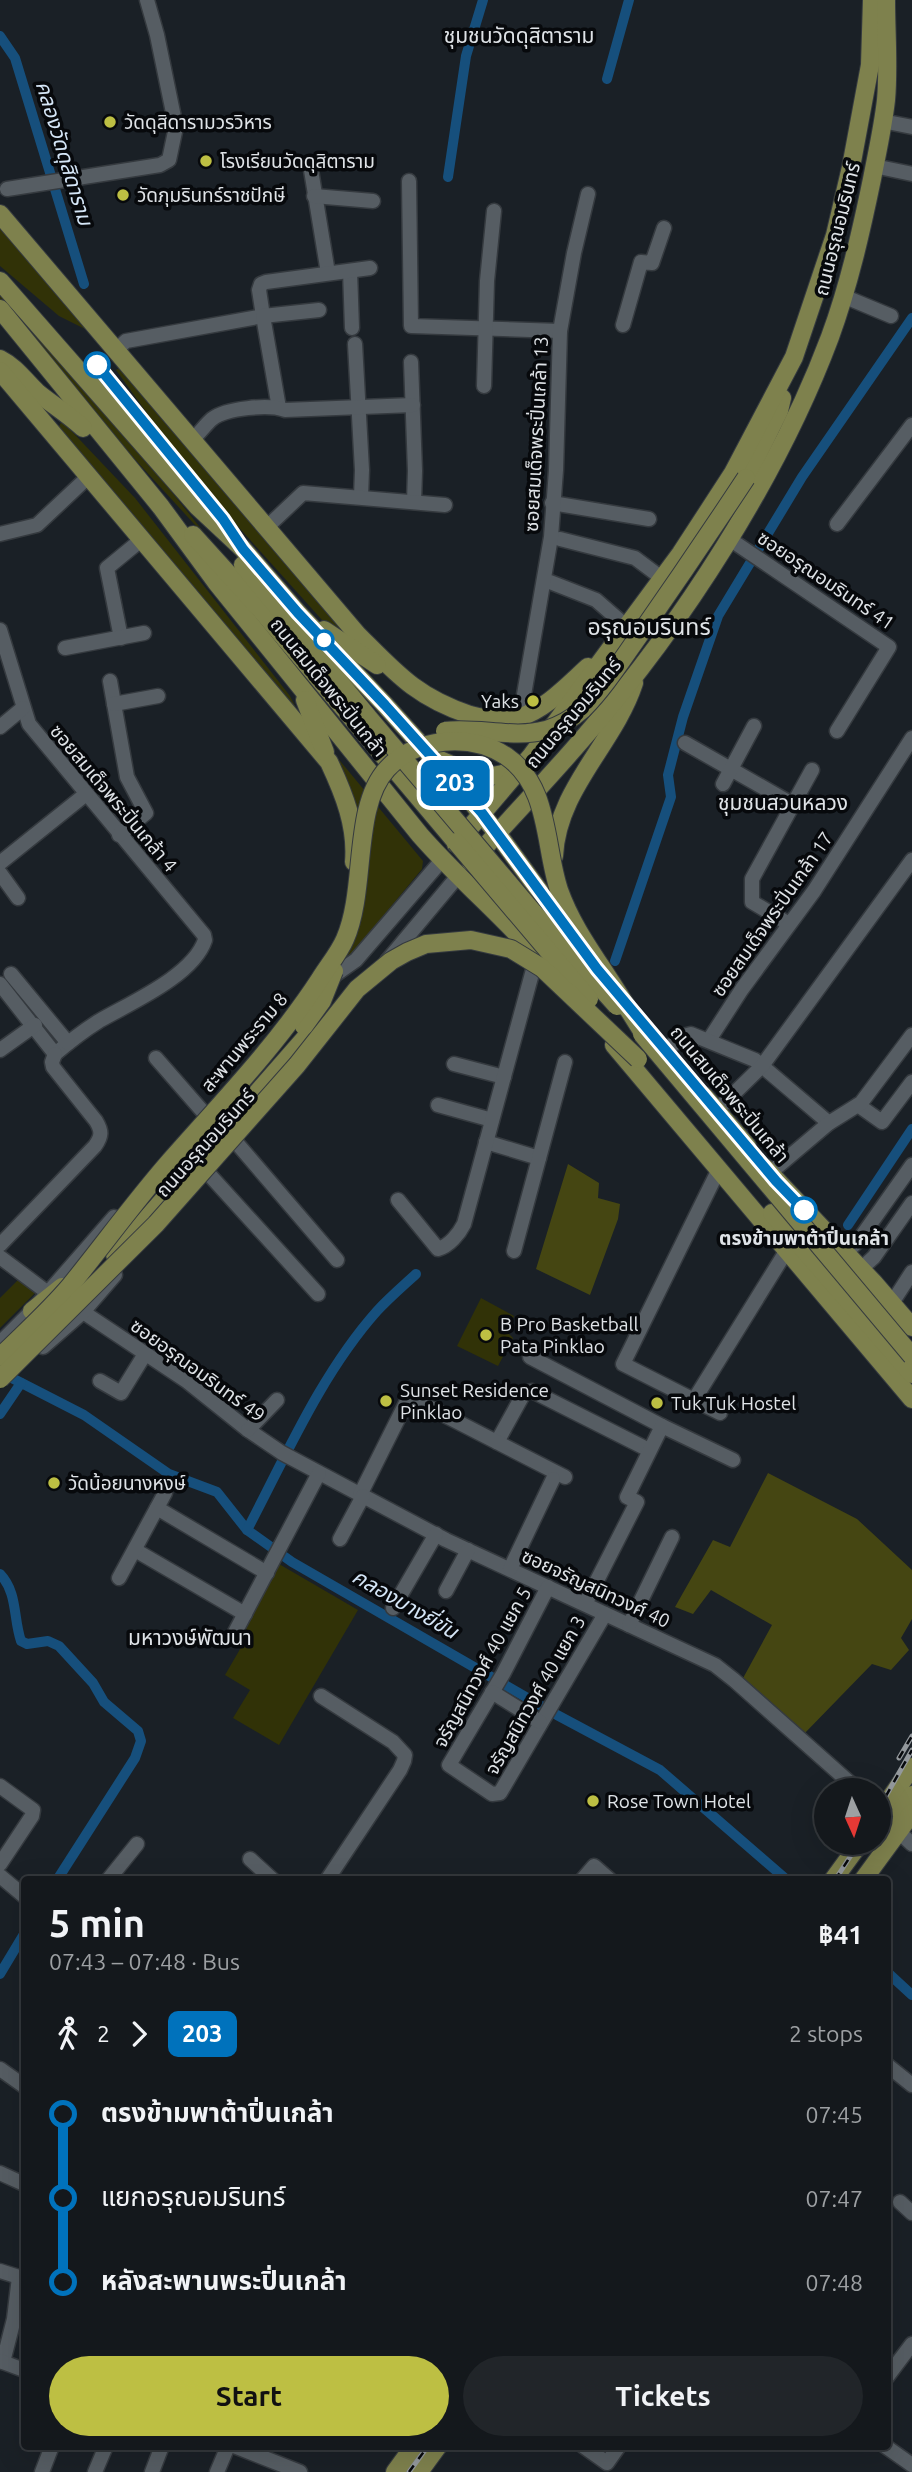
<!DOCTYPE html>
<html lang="en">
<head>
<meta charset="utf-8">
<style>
  :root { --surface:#14181c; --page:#212529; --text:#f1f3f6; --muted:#9da0a3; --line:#33373b; --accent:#bdbf43 }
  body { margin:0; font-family:Ubuntu,"Noto Sans Thai",sans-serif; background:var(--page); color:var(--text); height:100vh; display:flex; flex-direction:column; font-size:26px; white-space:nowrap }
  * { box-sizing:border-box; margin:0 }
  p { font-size:23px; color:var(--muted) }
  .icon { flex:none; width:38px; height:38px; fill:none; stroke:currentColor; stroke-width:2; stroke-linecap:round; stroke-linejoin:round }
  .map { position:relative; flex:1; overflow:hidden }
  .panel { position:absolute; left:21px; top:1876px; width:870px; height:574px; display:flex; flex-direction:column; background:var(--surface); border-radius:7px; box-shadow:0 7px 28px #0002,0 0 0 2px var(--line) }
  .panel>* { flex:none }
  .badge { padding:0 14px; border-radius:10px; font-size:24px; line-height:46px }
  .needle { width:46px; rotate:177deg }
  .controls { position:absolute; left:814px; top:1778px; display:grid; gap:14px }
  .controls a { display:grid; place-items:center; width:77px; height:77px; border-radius:50%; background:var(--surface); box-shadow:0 7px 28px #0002,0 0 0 2px var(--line); font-size:35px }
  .map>.badge { position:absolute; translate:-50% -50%; box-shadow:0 0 0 4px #fff }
  .legs { display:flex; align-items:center; gap:10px; height:77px; padding:0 28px; font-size:23px }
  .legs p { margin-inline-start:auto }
  .headline { display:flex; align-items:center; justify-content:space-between; height:119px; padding:0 28px }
  h1 { font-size:38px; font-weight:700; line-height:52px }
  .action { display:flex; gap:14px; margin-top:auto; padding:14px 28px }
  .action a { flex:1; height:80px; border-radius:42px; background:var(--accent); color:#111; font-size:28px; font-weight:700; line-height:80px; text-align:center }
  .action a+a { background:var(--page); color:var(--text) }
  ul { padding:0 28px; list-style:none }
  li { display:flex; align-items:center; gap:24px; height:84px; font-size:26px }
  li i { display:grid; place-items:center; width:10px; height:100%; margin:0 9px; background:currentColor }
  li i::after { content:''; width:18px; height:18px; margin:-9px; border:5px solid; border-radius:50%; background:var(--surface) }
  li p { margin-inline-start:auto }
  li:first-child i { background:linear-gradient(#0000 50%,currentColor 0) }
  li:last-child i { background:linear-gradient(currentColor 50%,#0000 0) }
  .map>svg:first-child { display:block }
</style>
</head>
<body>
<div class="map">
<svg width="912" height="2472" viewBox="0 0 912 2472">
  <rect width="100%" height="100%" fill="#1a2026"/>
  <g fill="#313207">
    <polygon points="0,225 61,294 85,329 59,316 0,266"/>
    <polygon points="0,291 151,466 218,550 119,442 0,302"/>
    <polygon points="122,366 359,646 322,620 190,473 116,370"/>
    <polygon points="62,421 135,498 290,696 302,720 58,428"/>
    <polygon points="331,750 423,861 422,869 345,962 365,888"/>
    <polygon points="20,1278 36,1292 0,1328 0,1298"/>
    <polygon points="481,1298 514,1316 507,1332 513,1338 498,1366 457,1346"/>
    <polygon points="279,1564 358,1610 279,1745 233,1718 250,1690 225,1675 243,1644 239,1641"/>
  </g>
  <g fill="#454612">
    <polygon points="568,1164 599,1183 598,1198 620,1204 618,1219 590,1295 536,1269"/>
    <polygon points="768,1473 857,1519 912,1570 912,1619 901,1638 909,1650 891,1670 872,1664 803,1735 742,1680 772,1625 711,1590 693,1614 675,1607 713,1540 730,1547"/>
  </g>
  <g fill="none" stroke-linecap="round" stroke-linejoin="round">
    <g stroke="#164f7c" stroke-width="10">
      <polyline points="0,36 15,58 84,284"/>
      <polyline points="607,79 629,0"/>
      <polyline points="448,177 466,56 483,0"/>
      <polyline points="615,961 671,797 668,775 683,717 718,616 802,477 912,318"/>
      <polyline points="848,1225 912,1129"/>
      <polyline points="4,1374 84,1415 169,1474 217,1492 247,1530 292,1562 557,1715 660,1770 787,1880"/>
      <polyline points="0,1414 21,1383"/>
      <path d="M247 1530C286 1456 321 1374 377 1311 389 1298 403 1286 416 1274"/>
      <path d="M0 1574C18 1593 13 1618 21 1641L27 1644 48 1641 59 1646 93 1683 104 1702 138 1731 141 1741 135 1758 57 1880"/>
      <polyline points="887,1972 912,1995"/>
      <polyline points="0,1974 24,1934"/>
    </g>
    <g stroke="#353a3f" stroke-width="17">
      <g id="minor">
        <polyline points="882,121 912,127"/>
        <polyline points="874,166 912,174"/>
        <polyline points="311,170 328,273"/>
        <polyline points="409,181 411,326 560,331"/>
        <polyline points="7,189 160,165 169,160 176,127 157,35 147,0"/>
        <polyline points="314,196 373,201"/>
        <polyline points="350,271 352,328"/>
        <polyline points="843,296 891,316"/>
        <polyline points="623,325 641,262 652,263 664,228"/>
        <polyline points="355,344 362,470 361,497"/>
        <polyline points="116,350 126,341 263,316 259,290 261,284 266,282 370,268"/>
        <polyline points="411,362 415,471 414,502"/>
        <polyline points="484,386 487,281 494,211"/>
        <polyline points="279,408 263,316 319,310"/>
        <path d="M192 440C199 434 205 425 212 419 226 408 269 404 285 410L413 405"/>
        <polyline points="552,503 649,519"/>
        <polyline points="837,524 912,425"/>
        <polyline points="266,528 303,493 445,505"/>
        <polyline points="0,534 37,525 88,477"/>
        <polyline points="728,538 889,647 837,731"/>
        <polyline points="560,539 635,558 663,579"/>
        <polyline points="550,582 596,600 627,627"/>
        <path d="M0 630 29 724 204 935 205 940C193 976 130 1003 99 1021 83 1031 69 1042 55 1054"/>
        <polyline points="121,638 107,568 141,540"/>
        <polyline points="65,648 144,633"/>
        <polyline points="110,681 127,777 146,813 119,835"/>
        <polyline points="114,704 158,696"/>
        <polyline points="520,718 551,537 556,470 560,331 574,253 588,194"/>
        <polyline points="0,727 23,708"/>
        <polyline points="685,743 792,804"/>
        <polyline points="723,784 754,726"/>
        <polyline points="0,863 86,794"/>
        <polyline points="0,873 18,898"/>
        <polyline points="789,924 752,902 752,879 812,770"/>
        <polyline points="387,961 458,876"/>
        <polyline points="11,974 68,1043"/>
        <polyline points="329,979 356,960 442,860"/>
        <polyline points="0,984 55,1054"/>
        <polyline points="709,1040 742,989 814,891 912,738"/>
        <polyline points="0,1050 35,1025"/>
        <polyline points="666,1050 683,1036 691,1034 755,1060 829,1123"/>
        <polyline points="156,1058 204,1113"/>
        <polyline points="454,1064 504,1077"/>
        <polyline points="438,1105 492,1120"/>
        <polyline points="858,1105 882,1122 912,1082"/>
        <polyline points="717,1110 762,1066 912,860"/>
        <polyline points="235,1141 337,1260"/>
        <polyline points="486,1142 539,1158"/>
        <polyline points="719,1169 623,1364 694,1400 787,1250"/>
        <polyline points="207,1172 318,1294"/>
        <polyline points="770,1173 829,1123 861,1103 912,1035"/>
        <path d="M398 1200 438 1249C449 1246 459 1234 464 1224L537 955"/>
        <path d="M0 1245 95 1146C102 1136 102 1131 96 1121L53 1067 52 1062 55 1054"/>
        <polyline points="514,1251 565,1062"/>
        <polyline points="846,1253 859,1240 912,1165"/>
        <polyline points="0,1257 48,1293"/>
        <polyline points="861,1269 874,1257 912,1203"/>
        <polyline points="892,1303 912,1272"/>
        <polyline points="83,1312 188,1382 248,1430 282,1453 446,1540 715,1665 734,1680 858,1790"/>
        <polyline points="0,1343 32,1311 114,1217"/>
        <polyline points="43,1347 83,1312 115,1275"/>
        <polyline points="530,1357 662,1426"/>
        <polyline points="100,1381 121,1393 145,1354"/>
        <polyline points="694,1400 720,1413"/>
        <polyline points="248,1430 277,1400"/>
        <polyline points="497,1442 524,1393 532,1391 649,1450"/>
        <polyline points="360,1495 409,1397 565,1477"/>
        <polyline points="157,1508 267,1573"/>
        <polyline points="340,1539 363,1496"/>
        <polyline points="135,1550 245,1614"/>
        <polyline points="510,1569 553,1479"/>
        <polyline points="119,1578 165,1493"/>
        <polyline points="548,1587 503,1674 449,1765 492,1794 500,1793 605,1614"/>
        <polyline points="446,1591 468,1550"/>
        <polyline points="585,1604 637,1502 627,1497 662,1426 733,1460"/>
        <polyline points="393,1608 436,1534"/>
        <polyline points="629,1625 672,1537"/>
        <polyline points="232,1638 319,1473"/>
        <polyline points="492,1692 540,1722"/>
        <polyline points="321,1696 393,1742 405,1755 404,1761 400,1770 327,1880"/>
        <polyline points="0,1786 33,1810 32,1816 0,1864"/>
        <polyline points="898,1831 912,1844"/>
        <polyline points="250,1859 273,1880"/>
        <polyline points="0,1876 24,1896"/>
        <polyline points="108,1880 137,1844"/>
        <polyline points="582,1880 594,1866 610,1880"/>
        <polyline points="887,2065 912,2085"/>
        <polyline points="0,2069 24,2086"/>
        <polyline points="0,2173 24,2184"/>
        <polyline points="900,2202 912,2213"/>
        <polyline points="0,2271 19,2277 14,2319 3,2362"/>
        <polyline points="0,2361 24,2370"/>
        <polyline points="887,2377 912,2344"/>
        <polyline points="234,2446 300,2472"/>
        <polyline points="583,2446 607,2463 619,2446"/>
        <polyline points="885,2446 912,2465"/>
        <polyline points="42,2472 52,2446"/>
        <polyline points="95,2472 106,2446"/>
        <polyline points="152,2472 162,2446"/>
        <polyline points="217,2472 228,2446"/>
      </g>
    </g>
    <g stroke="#353a3f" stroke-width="20">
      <g id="major">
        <path d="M0 214 357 634C396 673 416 697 470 715 485 719 503 723 518 718 545 710 568 685 588 667"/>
        <polyline points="0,281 198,507 243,549 298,613 385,705 466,795 497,833 581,948"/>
        <path d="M0 309 161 507 216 582 420 835C462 883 512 924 553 973"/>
        <path d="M0 359C16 367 25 381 38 393 53 405 69 415 83 428"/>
        <path d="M0 371 329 762C344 794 357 826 354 862"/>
        <polyline points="746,478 779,411 782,398"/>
        <polyline points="193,535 261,610 456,842"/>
        <polyline points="243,565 368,717"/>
        <polyline points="324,630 377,665"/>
        <polyline points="305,700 325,752"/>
        <path d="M438 759C466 771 491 786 519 766"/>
        <polyline points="456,844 531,756 681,553 733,473 794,357 835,235 851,167 870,65 872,0"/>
        <path d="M554 856C557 789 614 744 634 683"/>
        <path d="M471 862C509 820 548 779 585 736 682 625 778 476 830 337 849 285 861 232 872 179 877 153 883 127 886 100 889 68 886 33 886 0"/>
        <polyline points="614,1045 912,1399"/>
        <polyline points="704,1096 747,1146"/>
        <polyline points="765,1168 874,1283 912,1327"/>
        <polyline points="772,1213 912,1374"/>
        <polyline points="115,1255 307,1036"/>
        <polyline points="32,1311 62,1287"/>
        <polyline points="878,1816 912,1767"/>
        <polyline points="894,1821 912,1795"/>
        <polyline points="833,1880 860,1843"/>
        <polyline points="863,1880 912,1813"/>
        <polyline points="395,2472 414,2446"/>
        <polyline points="419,2472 438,2446"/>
      </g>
    </g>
    <use href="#minor" stroke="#565d63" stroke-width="14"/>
    <use href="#major" stroke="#7e814d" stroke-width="18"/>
    <g stroke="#93989c" stroke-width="5">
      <g id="rail">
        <polyline points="899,1758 912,1736"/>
        <polyline points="878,1810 912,1750"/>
        <polyline points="835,1880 859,1843"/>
        <polyline points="409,2472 428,2446"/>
      </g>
    </g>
    <use href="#rail" stroke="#07090c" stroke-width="2.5" stroke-dasharray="8" stroke-linecap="butt"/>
    <g stroke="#353a3f" stroke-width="20" stroke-linecap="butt">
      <g id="major-bridge">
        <polyline points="368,717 533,912 617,1006"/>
        <path d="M445 731C479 727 514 739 546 730 559 726 573 718 583 709 604 688 621 661 638 637 675 584 711 531 746 478"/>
        <polyline points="456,842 589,999"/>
        <polyline points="304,1026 322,1001 334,971"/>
        <polyline points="642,1034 912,1356"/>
        <path d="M0 1357C23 1334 49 1311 70 1286 104 1244 135 1201 170 1161 222 1102 277 1045 320 979 328 966 339 953 345 939 367 889 352 807 387 769 416 737 470 733 506 756 550 786 544 845 559 890 571 924 591 951 611 982 624 1002 636 1022 649 1042"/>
        <polyline points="0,1379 156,1224 297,1065 357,989 391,961 407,952 426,944 471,940 511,949 542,968 638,1059"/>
      </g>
    </g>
    <use href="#major-bridge" stroke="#7e814d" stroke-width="18"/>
  </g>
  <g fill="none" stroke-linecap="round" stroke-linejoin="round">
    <g stroke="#fff" stroke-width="16">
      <polyline id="line-1" points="97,365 223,519 243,549 298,613 385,705 482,813 597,969 776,1181 804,1210"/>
    </g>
    <use href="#line-1" stroke="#0072bc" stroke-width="10"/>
  </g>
  <g fill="#bdbf43" stroke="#07090c" stroke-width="2.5">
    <circle cx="110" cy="122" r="7"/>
    <circle cx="206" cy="161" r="7"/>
    <circle cx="123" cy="195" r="7"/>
    <circle cx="533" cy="701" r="7"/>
    <circle cx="486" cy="1335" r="7"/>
    <circle cx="386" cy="1401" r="7"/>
    <circle cx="657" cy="1403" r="7"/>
    <circle cx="54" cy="1483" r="7"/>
    <circle cx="593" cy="1801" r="7"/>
  </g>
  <g fill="#fff" stroke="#0072bc" stroke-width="3.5">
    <circle cx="97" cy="365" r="12"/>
    <circle cx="324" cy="640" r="9"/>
    <circle cx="804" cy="1210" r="12"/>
  </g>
  <g text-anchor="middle" stroke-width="7" stroke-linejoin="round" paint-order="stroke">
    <g font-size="19" fill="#dfe3e7" stroke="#07090c" text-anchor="start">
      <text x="124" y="129">วัดดุสิดารามวรวิหาร</text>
      <text x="220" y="168">โรงเรียนวัดดุสิตาราม</text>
      <text x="137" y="202">วัดภุมรินทร์ราชปักษี</text>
      <text x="519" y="708" text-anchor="end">Yaks</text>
      <text x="500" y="1331">B Pro Basketball<tspan x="500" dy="22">Pata Pinklao</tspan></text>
      <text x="400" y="1397">Sunset Residence<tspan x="400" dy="22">Pinklao</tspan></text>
      <text x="671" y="1410">Tuk Tuk Hostel</text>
      <text x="68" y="1490">วัดน้อยนางหงษ์</text>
      <text x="607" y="1808">Rose Town Hotel</text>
    </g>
    <g font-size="19" fill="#dfe3e7" stroke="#07090c">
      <text transform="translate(837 229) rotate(-76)" y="7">ถนนอรุณอมรินทร์</text>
      <text transform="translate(536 434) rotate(-87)" y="7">ซอยสมเด็จพระปิ่นเกล้า 13</text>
      <text transform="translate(826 580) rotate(34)" y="7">ซอยอรุณอมรินทร์ 41</text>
      <text transform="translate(329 687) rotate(51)" y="7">ถนนสมเด็จพระปิ่นเกล้า</text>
      <text transform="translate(573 713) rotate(-50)" y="7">ถนนอรุณอมรินทร์</text>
      <text transform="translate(114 798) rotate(50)" y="7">ซอยสมเด็จพระปิ่นเกล้า 4</text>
      <text transform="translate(772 914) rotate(-55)" y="7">ซอยสมเด็จพระปิ่นเกล้า 17</text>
      <text transform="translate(244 1042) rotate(-50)" y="7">สะพานพระราม 8</text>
      <text transform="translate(730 1094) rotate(50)" y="7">ถนนสมเด็จพระปิ่นเกล้า</text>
      <text transform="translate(205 1143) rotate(-48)" y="7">ถนนอรุณอมรินทร์</text>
      <text transform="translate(198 1370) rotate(36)" y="7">ซอยอรุณอมรินทร์ 49</text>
      <text transform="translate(596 1588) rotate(25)" y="7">ซอยจรัญสนิทวงศ์ 40</text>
      <text transform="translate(482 1667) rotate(-61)" y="7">จรัญสนิทวงศ์ 40 แยก 5</text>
      <text transform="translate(535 1695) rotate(-60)" y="7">จรัญสนิทวงศ์ 40 แยก 3</text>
    </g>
    <g font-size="19" font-weight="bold" fill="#dfe3e7" stroke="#07090c">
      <text x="804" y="1245">ตรงข้ามพาต้าปิ่นเกล้า</text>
    </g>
    <g font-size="21" fill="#dfe3e7" stroke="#07090c">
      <text x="519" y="43">ชุมชนวัดดุสิตาราม</text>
      <text x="783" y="810">ชุมชนสวนหลวง</text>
      <text x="190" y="1645">มหาวงษ์พัฒนา</text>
    </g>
    <g font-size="21" font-style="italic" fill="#d5e6f7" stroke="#07090c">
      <text transform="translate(64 153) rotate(73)" y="7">คลองวัดดุสิดาราม</text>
      <text transform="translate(405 1604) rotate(30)" y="7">คลองบางยี่ขัน</text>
    </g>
    <g font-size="23" fill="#dfe3e7" stroke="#07090c">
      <text x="649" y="635">อรุณอมรินทร์</text>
    </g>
  </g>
</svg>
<div class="controls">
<a><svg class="needle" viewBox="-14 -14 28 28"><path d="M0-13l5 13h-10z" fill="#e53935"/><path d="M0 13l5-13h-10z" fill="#9da0a3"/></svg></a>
</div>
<b class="badge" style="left:455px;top:783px;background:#0072bc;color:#fff">203</b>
<section class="panel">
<div class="headline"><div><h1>5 min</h1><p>07:43 – 07:48 · Bus</p></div><b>฿41</b></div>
<div class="legs"><svg class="icon" aria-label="walk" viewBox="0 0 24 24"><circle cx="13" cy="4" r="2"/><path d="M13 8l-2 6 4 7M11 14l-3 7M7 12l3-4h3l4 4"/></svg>2<svg class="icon" aria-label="forward" viewBox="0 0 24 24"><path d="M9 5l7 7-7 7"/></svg><b class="badge" style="background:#0072bc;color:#fff">203</b><p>2 stops</p></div>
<ul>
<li><i style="color:#0072bc"></i><b>ตรงข้ามพาต้าปิ่นเกล้า</b><p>07:45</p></li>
<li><i style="color:#0072bc"></i><span>แยกอรุณอมรินทร์</span><p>07:47</p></li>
<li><i style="color:#0072bc"></i><b>หลังสะพานพระปิ่นเกล้า</b><p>07:48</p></li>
</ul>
<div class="action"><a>Start</a><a>Tickets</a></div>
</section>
</div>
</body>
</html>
